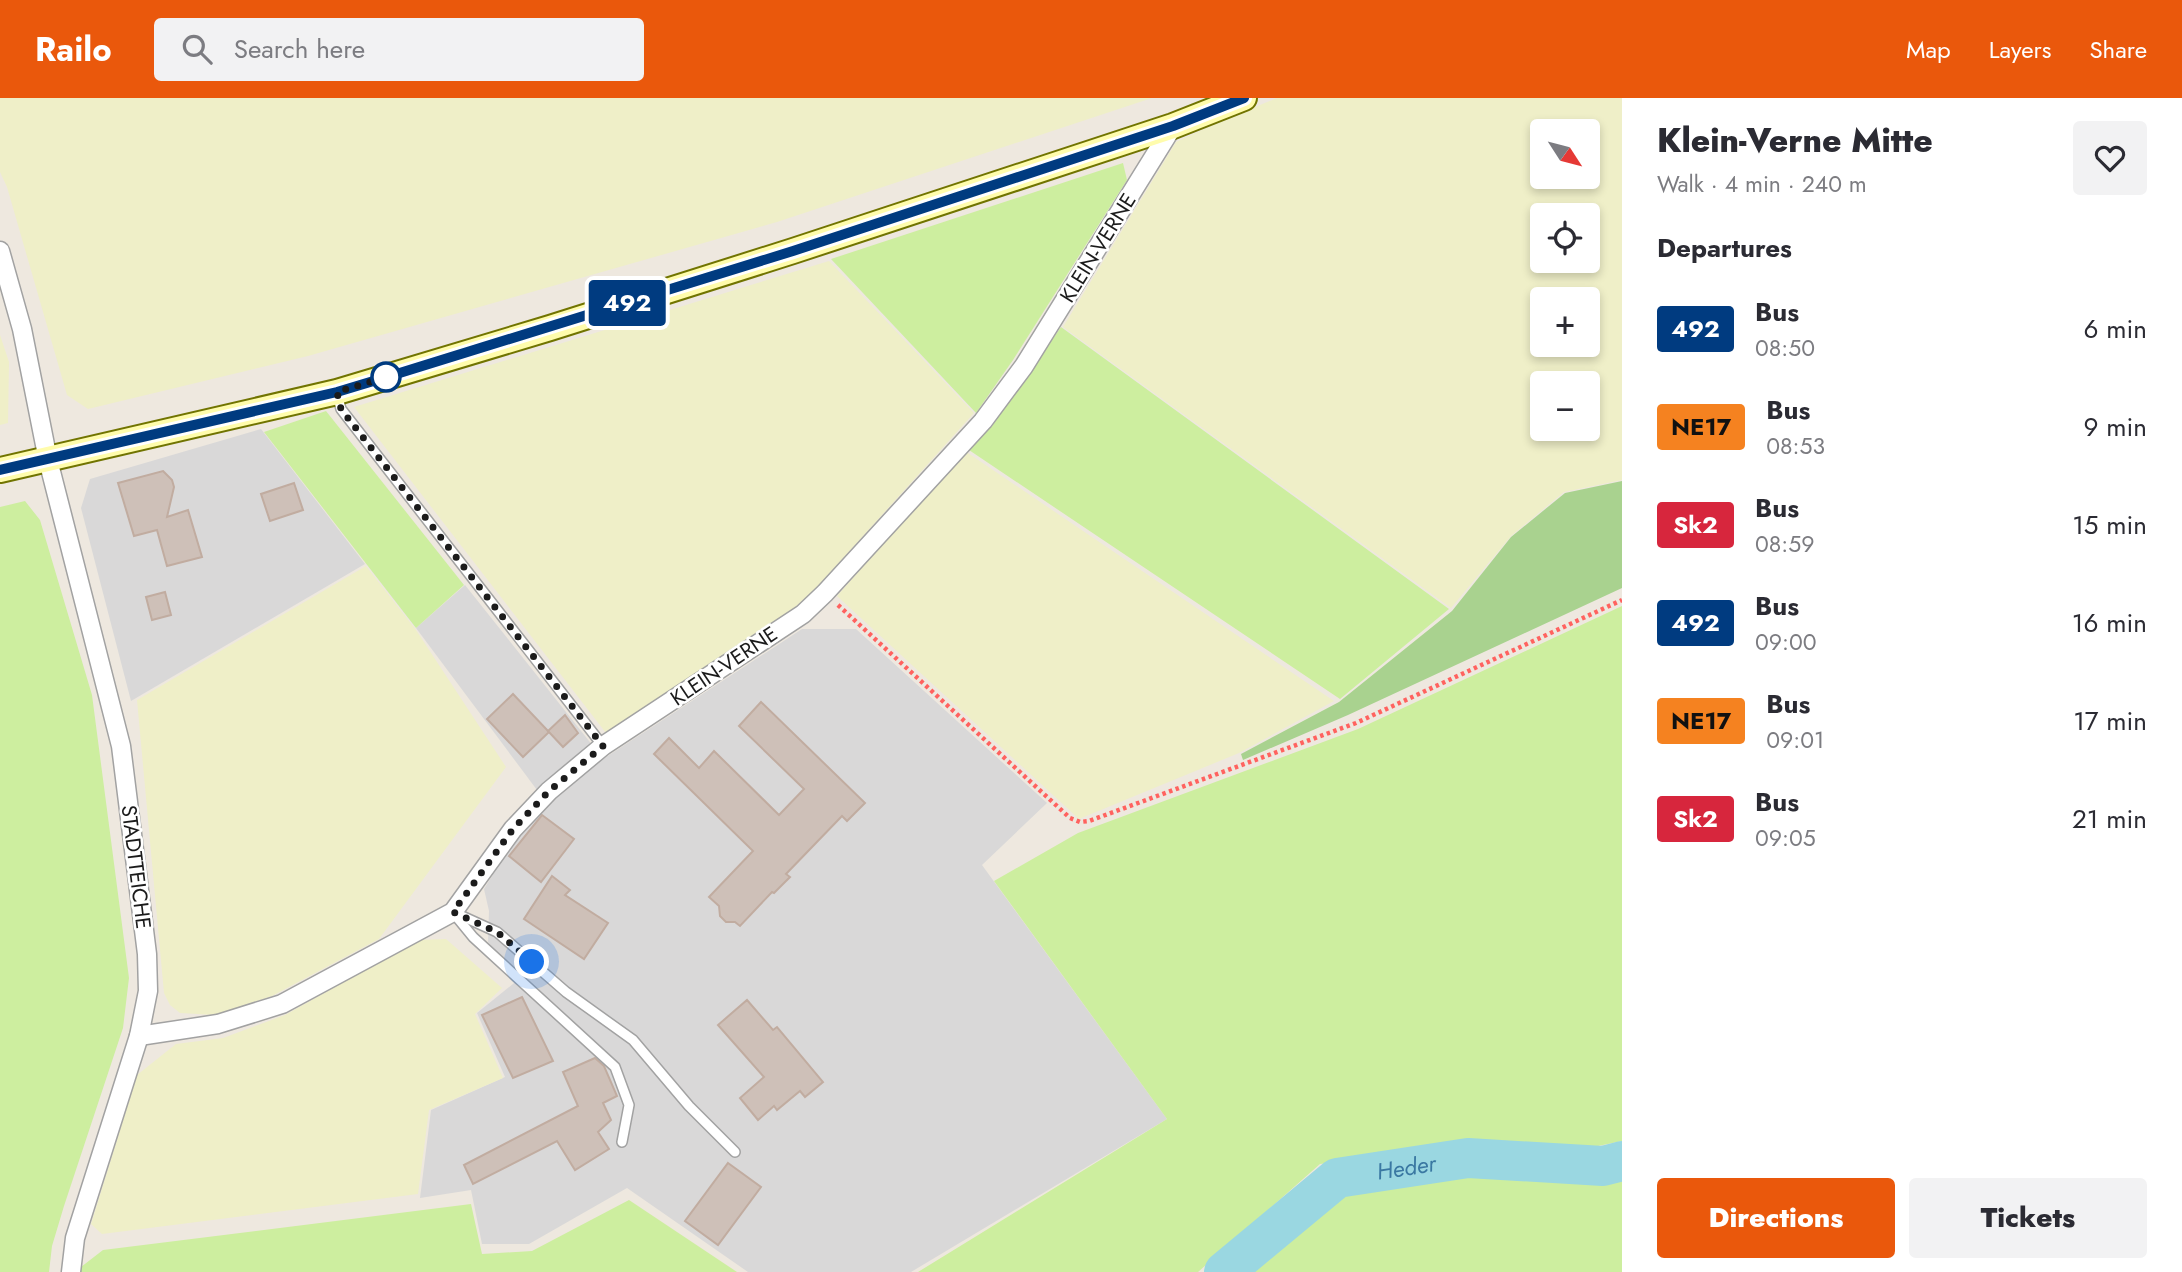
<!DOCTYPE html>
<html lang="en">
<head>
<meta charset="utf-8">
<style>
  :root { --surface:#fff; --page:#f2f2f3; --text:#2b2b33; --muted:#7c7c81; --accent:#ea580c }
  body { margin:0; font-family:Jost,sans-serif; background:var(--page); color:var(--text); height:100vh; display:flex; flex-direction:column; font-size:26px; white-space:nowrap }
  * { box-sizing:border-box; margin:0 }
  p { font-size:23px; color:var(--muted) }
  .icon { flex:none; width:38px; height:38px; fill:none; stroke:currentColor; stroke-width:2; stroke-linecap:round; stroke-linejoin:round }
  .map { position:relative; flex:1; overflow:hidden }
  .details { display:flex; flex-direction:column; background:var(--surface); width:560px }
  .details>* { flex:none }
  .badge { padding:0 14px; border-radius:5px; font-size:24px; line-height:46px }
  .needle { width:46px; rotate:126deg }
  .controls { position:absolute; left:1530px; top:21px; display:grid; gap:14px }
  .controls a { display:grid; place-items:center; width:70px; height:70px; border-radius:7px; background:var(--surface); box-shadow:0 4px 10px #0003; font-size:35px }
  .you { position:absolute; width:35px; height:35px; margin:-18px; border:5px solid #fff; border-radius:50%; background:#1a73e8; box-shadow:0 0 0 10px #1a73e833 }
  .map>.badge { position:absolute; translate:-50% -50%; box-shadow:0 0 0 4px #fff }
  h2 { padding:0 35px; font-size:26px; line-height:63px }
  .round { display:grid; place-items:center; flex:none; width:74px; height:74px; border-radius:7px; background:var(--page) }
  .head { display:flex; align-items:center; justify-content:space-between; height:119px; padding:0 35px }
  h1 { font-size:33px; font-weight:800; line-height:52px }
  .cta { display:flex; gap:14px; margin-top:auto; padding:14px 35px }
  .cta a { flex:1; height:80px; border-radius:7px; background:var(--accent); color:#fff; font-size:28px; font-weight:800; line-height:80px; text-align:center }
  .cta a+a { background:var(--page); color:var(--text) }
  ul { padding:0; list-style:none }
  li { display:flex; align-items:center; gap:21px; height:98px; padding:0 35px }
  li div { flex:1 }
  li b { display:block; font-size:26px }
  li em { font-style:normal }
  li .badge { min-width:77px; font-weight:700; text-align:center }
  header { display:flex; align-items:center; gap:42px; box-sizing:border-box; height:98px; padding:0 35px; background:var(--accent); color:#fff }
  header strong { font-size:33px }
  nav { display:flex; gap:38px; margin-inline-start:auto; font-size:24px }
  .search { width:490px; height:63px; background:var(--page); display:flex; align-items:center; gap:18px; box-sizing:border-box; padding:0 24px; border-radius:7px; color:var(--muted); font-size:26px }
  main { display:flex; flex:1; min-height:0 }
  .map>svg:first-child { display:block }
</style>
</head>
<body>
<header>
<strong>Railo</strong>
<div class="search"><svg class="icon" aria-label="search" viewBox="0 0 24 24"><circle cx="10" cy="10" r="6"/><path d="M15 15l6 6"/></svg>Search here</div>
<nav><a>Map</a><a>Layers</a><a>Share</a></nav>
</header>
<main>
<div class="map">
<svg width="1622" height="1174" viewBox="0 0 1622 1174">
  <rect width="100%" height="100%" fill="#eee8df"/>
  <g fill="#d9d8d8">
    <polygon points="261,331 365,466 131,603 81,410 90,381"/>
    <polygon points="465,487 593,648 537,692 416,530"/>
    <polygon points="802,531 856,531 1047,705 982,767 1167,1021 911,1174 748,1174 627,1090 529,1146 482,1146 471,1092 420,1100 431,1012 505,979 477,915 519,881 488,844 489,813 484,791 522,729 543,704 600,663"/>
  </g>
  <g fill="#efefc8" fill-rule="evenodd">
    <polygon points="0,0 1152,0 777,124 308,258 88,311 67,297 7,89 0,74"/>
    <path d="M1277 0H1622V382L1564 394 1511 438 1451 510 1063 229 1176 44 1219 24ZM1542 33H1587V79H1542ZM1542 117H1587V163H1542ZM1587 201V247H1542V201ZM1587 285V331H1542V285Z"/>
    <polygon points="829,163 974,315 817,489 796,509 606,635 354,309"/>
    <polygon points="0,237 9,264 8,325 0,327"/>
    <polygon points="965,353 1334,603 1239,655 1079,721 837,498"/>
    <polygon points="366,468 416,532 506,669 379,841 272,898 215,917 180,915 170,907 164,895 137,602"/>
    <polygon points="446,841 502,890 475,916 503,980 429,1012 418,1096 102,1136 91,1126 137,977 176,946 223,940 285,917 419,842"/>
  </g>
  <g fill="#cdee9f">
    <polygon points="1123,65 1127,82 1013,262 976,315 831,161"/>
    <polygon points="1061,229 1449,511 1340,601 969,352 992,328"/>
    <polygon points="326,313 464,487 416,530 264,334"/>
    <polygon points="25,403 40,422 92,597 129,880 123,930 64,1108 52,1148 49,1174 0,1174 0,409"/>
    <polygon points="1622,508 1622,1043 1598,1048 1463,1049 1320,1066 1198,1174 918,1174 1167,1021 994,783 1078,735 1358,631"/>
    <polygon points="1622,1074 1622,1174 1252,1174 1344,1096 1464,1076 1601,1079"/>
    <polygon points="629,1102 737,1174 81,1174 81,1169 103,1152 471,1106 482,1156 532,1153"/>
  </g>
  <polygon fill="#a9d28f" points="1622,383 1622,490 1348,617 1243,662 1241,656 1339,604 1452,513 1511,439 1565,395"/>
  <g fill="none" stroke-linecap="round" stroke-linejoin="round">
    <path stroke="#9ad7e1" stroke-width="40" id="s1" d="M1224 1174 1337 1080 1468 1060 1603 1068 1622 1063"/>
  </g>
  <g fill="#cec0b8" stroke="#c1aca0" stroke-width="2">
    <polygon points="163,373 172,382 174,389 167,419 188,412 202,459 167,468 157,432 134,438 118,385"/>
    <polygon points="294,385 303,412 270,423 261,396"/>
    <polygon points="165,494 171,517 152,522 146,499"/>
    <polygon points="513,596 549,634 523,659 487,621"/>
    <polygon points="761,604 865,705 847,723 842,718 786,776 790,779 774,795 772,794 740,828 735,824 726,824 720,818 719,808 709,799 753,753 654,656 669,640 699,670 714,653 779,717 804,691 739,628"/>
    <polygon points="565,617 578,635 563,649 548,633"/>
    <polygon points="542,717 574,741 541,784 509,758"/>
    <polygon points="552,778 570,792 565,797 608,825 584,861 524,821"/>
    <polygon points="522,899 553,963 513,980 482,917"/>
    <polygon points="747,902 773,932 777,929 823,984 805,999 800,993 777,1012 774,1008 758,1022 740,1000 764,979 718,927"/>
    <polygon points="595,960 604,968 617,998 603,1005 611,1022 598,1034 609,1051 575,1072 557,1043 473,1086 464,1067 578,1008 563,974"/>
    <polygon points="728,1065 761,1089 718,1147 685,1123"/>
  </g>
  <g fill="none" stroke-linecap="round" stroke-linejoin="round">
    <g stroke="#a2a2a2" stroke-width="12">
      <g id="service">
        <polyline points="337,296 341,311 603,648"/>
        <polyline points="453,814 497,834 566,894 633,942 689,1008 735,1054"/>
        <polyline points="455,817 473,839 615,969 629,1007 622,1044"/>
      </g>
    </g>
    <g stroke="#a2a2a2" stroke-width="21">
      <g id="minor">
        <polyline points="0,153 22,231 48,362 121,648 147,856 148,893 139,938 75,1140 71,1174"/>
        <polyline points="139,938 218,926 282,906 453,814 513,731 549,693 603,648 803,516 825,495 983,323 1024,268 1173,28"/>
      </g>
    </g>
    <g stroke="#717400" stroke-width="28">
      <polyline id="secondary" points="0,372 337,294 550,230 793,153 1173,28 1244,0"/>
    </g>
    <polyline stroke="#ff625f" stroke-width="4.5" stroke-dasharray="3.5 3.5" stroke-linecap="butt" points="838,507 1070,720 1080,724 1089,723 1356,625 1622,502"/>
    <use href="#service" stroke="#fff" stroke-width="9"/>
    <use href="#minor" stroke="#fff" stroke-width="18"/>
    <use href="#secondary" stroke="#fffcac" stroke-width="24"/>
  </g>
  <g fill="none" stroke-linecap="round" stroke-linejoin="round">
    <g stroke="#fff" stroke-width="16">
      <polyline id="line" points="0,372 337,294 390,278 793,153 1173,28 1244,0"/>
    </g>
    <use href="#line" stroke="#003b80" stroke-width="10"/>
    <polyline stroke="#1b1b1b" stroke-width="7" stroke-dasharray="0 12.6" points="386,279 390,278 337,294 341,311 603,648 549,693 513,731 453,814 497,834 532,864"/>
  </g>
  <circle fill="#fff" stroke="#003b80" stroke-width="3.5" cx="386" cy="279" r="14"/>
  <g text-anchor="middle" stroke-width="5" stroke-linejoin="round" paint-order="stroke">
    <g font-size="21" fill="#1b1b1b" stroke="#fff">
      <text transform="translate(1098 150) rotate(-58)" y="7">KLEIN-VERNE</text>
      <text transform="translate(724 568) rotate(-34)" y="7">KLEIN-VERNE</text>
      <text transform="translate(136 769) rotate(83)" y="7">STADTTEICHE</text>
    </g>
    <g font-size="23" font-style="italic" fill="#3a78a2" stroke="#fff">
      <text dy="8" stroke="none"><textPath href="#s1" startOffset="217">Heder</textPath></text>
    </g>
  </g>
</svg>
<div class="controls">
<a><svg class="needle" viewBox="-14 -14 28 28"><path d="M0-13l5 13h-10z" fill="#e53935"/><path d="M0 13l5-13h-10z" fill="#7c7c81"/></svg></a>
<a><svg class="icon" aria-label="locate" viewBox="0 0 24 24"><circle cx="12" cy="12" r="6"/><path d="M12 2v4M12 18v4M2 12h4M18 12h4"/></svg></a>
<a>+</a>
<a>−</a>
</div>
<div class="you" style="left:532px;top:864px"></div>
<b class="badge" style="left:627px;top:205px;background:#003b80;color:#fff">492</b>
</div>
<section class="details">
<div class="head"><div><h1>Klein-Verne Mitte</h1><p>Walk · 4 min · 240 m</p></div><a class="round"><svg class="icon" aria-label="heart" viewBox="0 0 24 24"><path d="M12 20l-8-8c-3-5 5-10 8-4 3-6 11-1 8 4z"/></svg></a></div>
<h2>Departures</h2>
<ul>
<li><span class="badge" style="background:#003b80;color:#fff">492</span><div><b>Bus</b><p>08:50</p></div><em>6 min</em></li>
<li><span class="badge" style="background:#f58220;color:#111">NE17</span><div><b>Bus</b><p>08:53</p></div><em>9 min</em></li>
<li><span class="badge" style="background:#d7263d;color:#fff">Sk2</span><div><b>Bus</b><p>08:59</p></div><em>15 min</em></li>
<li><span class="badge" style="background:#003b80;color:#fff">492</span><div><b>Bus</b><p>09:00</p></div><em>16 min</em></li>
<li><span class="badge" style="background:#f58220;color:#111">NE17</span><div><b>Bus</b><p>09:01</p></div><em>17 min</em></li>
<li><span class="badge" style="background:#d7263d;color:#fff">Sk2</span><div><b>Bus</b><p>09:05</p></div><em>21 min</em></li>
</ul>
<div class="cta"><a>Directions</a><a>Tickets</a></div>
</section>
</main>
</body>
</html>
